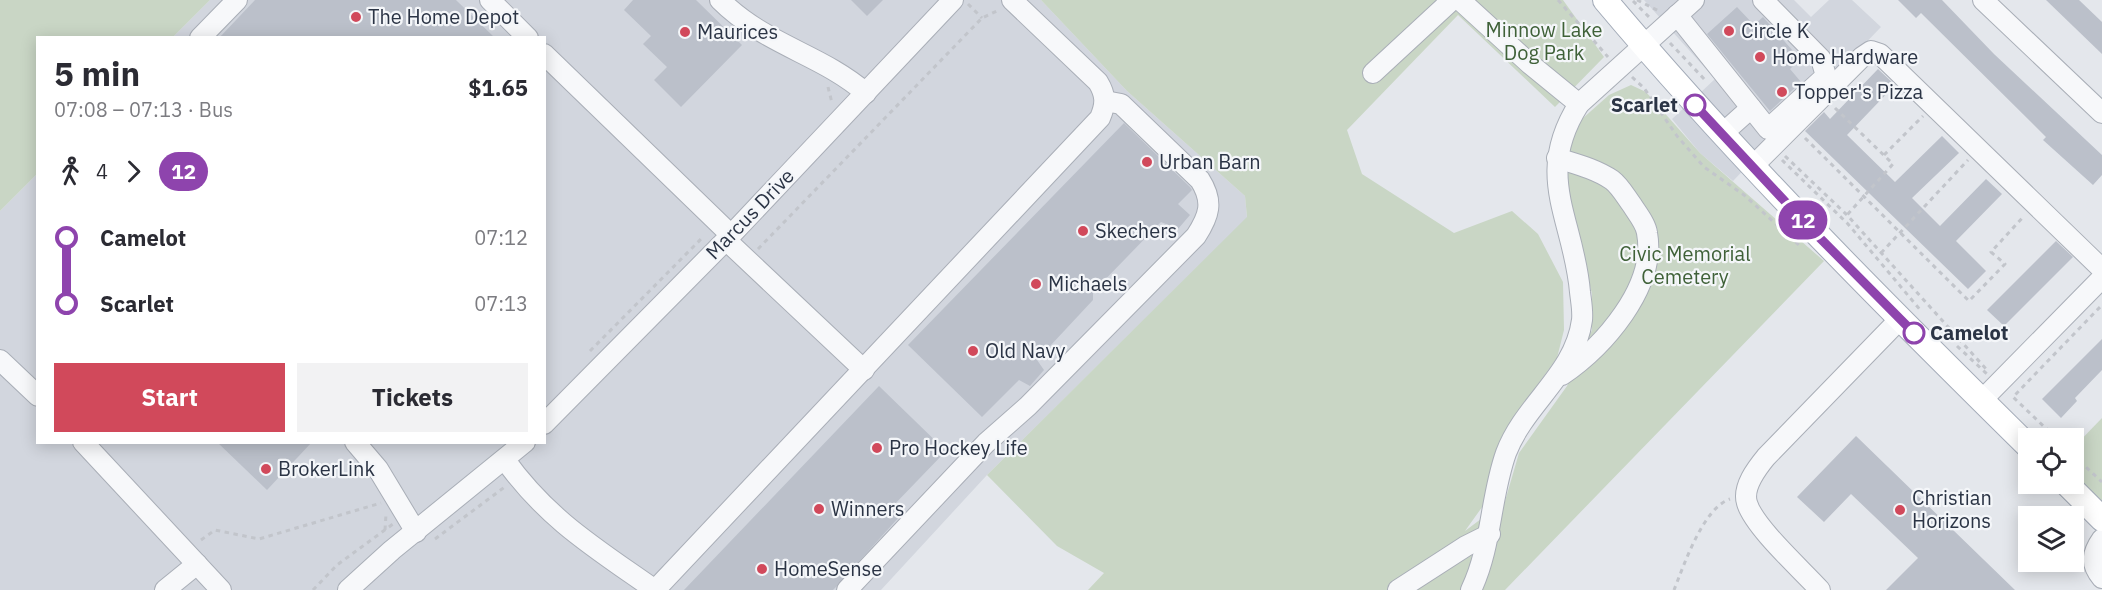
<!DOCTYPE html>
<html lang="en">
<head>
<meta charset="utf-8">
<style>
  :root { --surface:#fff; --page:#f2f2f3; --text:#2b2b33; --muted:#7c7c81; --accent:#d1495b }
  body { margin:0; font-family:"IBM Plex Sans",sans-serif; background:var(--page); color:var(--text); height:100vh; display:flex; flex-direction:column; font-size:22px; white-space:nowrap }
  * { box-sizing:border-box; margin:0 }
  p { font-size:20px; color:var(--muted) }
  .icon { flex:none; width:33px; height:33px; fill:none; stroke:currentColor; stroke-width:2; stroke-linecap:round; stroke-linejoin:round }
  .map { position:relative; flex:1; overflow:hidden }
  .drawer { position:absolute; left:36px; top:36px; width:510px; height:408px; display:flex; flex-direction:column; background:var(--surface); border-radius:0px; box-shadow:0 3px 15px #0003 }
  .drawer>* { flex:none }
  .badge { padding:0 12px; border-radius:20px; font-size:21px; line-height:39px }
  .controls { position:absolute; left:2018px; top:428px; display:grid; gap:12px }
  .controls a { display:grid; place-items:center; width:66px; height:66px; border-radius:0px; background:var(--surface); box-shadow:0 3px 15px #0003; font-size:30px }
  .map>.badge { position:absolute; translate:-50% -50%; box-shadow:0 0 0 3px #fff }
  .legs { display:flex; align-items:center; gap:9px; height:66px; padding:0 18px; font-size:20px }
  .legs p { margin-inline-start:auto }
  .head { display:flex; align-items:center; justify-content:space-between; height:102px; padding:0 18px }
  h1 { font-size:33px; font-weight:700; line-height:45px }
  .primary-button { display:flex; gap:12px; margin-top:auto; padding:12px 18px }
  .primary-button a { flex:1; height:69px; border-radius:0px; background:var(--accent); color:#fff; font-size:24px; font-weight:700; line-height:69px; text-align:center }
  .primary-button a+a { background:var(--page); color:var(--text) }
  ul { padding:0 18px; list-style:none }
  li { display:flex; align-items:center; gap:21px; height:66px; font-size:22px }
  li i { display:grid; place-items:center; width:9px; height:100%; margin:0 8px; background:currentColor }
  li i::after { content:''; width:15px; height:15px; margin:-8px; border:4px solid; border-radius:50%; background:var(--surface) }
  li p { margin-inline-start:auto }
  li:first-child i { background:linear-gradient(#0000 50%,currentColor 0) }
  li:last-child i { background:linear-gradient(currentColor 50%,#0000 0) }
  .map>svg:first-child { display:block }
</style>
</head>
<body>
<div class="map">
<svg width="2102" height="590" viewBox="0 0 2102 590">
  <rect width="100%" height="100%" fill="#e4e7ec"/>
  <g fill="#d2d6de">
    <polygon points="210,0 1041,0 1127,91 1245,196 1247,218 987,475 881,590 0,590 0,211 37,174 38,442 544,442 544,38 173,37"/>
    <polygon points="1644,0 1794,0 1811,17 1829,0 1852,0 1881,27 1733,181 1700,153 1672,119 1715,79"/>
  </g>
  <g fill="#c9d6c5">
    <polygon points="0,0 210,0 173,37 38,38 37,174 0,211"/>
    <polygon points="1041,0 1563,0 1604,57 1555,107 1458,15 1347,130 1362,174 1454,233 1512,211 1538,234 1563,282 1564,330 1557,358 1521,408 1494,457 1485,503 1465,531 1505,501 1519,453 1567,386 1592,330 1592,294 1564,177 1571,134 1582,119 1609,95 1631,85 1646,92 1700,153 1824,261 1505,590 1088,590 1104,573 1057,546 987,475 1247,217 1245,196 1127,91"/>
    <polygon points="2102,418 2102,530 2073,483 2073,448"/>
  </g>
  <g fill="#bbc0ca">
    <polygon points="255,0 456,0 495,38 219,38"/>
    <polygon points="633,0 696,0 742,45 681,107 654,80 667,67 643,44 651,36 624,10"/>
    <polygon points="851,0 883,0 867,16"/>
    <polygon points="1898,0 1942,0 1994,54 2102,155 2102,175 2093,185 2043,140 2046,137 1921,13 1916,18"/>
    <polygon points="2046,0 2079,0 2102,22 2102,54"/>
    <polygon points="1737,7 1754,25 1763,17 1800,59 1790,69 1801,82 1770,111 1707,34"/>
    <polygon points="1878,69 1895,85 1847,135 1895,182 1942,136 1959,153 1912,198 1940,226 1986,179 2002,194 1956,241 1986,271 1968,289 1805,131 1824,112 1830,119"/>
    <polygon points="1124,123 1190,187 1192,190 1178,204 1190,215 1178,229 1161,222 1093,292 1093,300 1037,360 1044,370 1030,386 1019,380 982,417 908,345"/>
    <polygon points="2056,241 2073,257 2004,326 1987,310"/>
    <polygon points="2102,339 2102,370 2075,398 2077,401 2061,418 2042,399"/>
    <polygon points="879,386 946,451 891,508 900,516 835,588 833,590 684,590"/>
    <polygon points="1856,436 2015,590 1886,590 1918,558 1851,494 1824,522 1797,497"/>
    <polygon points="217,442 312,442 267,490"/>
  </g>
  <g fill="none" stroke-linecap="round" stroke-linejoin="round">
    <g stroke="#a9aeb7" stroke-width="22">
      <g id="minor">
        <polyline points="490,0 528,38"/>
        <path d="M720 0C765 45 821 54 866 93"/>
        <polyline points="1460,0 1530,64 1579,104"/>
        <polyline points="1983,0 2102,113"/>
        <polyline points="1677,15 1768,129 1826,76 1821,59 1763,0"/>
        <polyline points="200,38 237,0"/>
        <polyline points="544,54 731,235"/>
        <polyline points="1373,73 1452,0"/>
        <polyline points="1722,134 1751,108"/>
        <path d="M1557 158C1576 164 1596 169 1612 180 1620 186 1626 197 1632 205 1637 213 1646 224 1647 233 1657 287 1603 347 1562 375"/>
        <polyline points="1753,166 1862,57 1871,51 1880,54 2102,269"/>
        <polyline points="726,240 864,370"/>
        <polyline points="0,360 38,396"/>
        <polyline points="1982,400 2102,278"/>
        <polyline points="544,424 731,235 953,0"/>
        <polyline points="83,442 221,590"/>
        <polyline points="355,442 378,469 416,532"/>
        <path d="M505 460C548 520 597 549 655 590"/>
        <path d="M2102 539C2092 553 2090 564 2102 578"/>
        <polyline points="165,590 197,564"/>
        <polyline points="348,590 392,550 525,442"/>
        <path d="M655 590 1100 118C1106 104 1106 95 1098 82L1012 0"/>
        <path d="M847 590 986 443 1028 406 1196 236C1209 216 1214 202 1200 180L1121 104 1105 101"/>
        <polyline points="1398,590 1466,546 1490,534"/>
        <path d="M1471 590C1492 546 1490 498 1506 453 1525 403 1575 374 1582 320 1583 311 1581 301 1580 292 1574 219 1533 176 1579 104L1694 0"/>
        <path d="M1820 590C1802 570 1754 527 1747 503 1742 487 1757 468 1766 457L1900 319"/>
      </g>
    </g>
    <g stroke="#a3abb8" stroke-width="26">
      <g id="major">
        <path d="M1605 0C1737 157 1882 302 2028 446"/>
        <polyline points="2066,483 2102,519"/>
      </g>
    </g>
    <g stroke="#c2c5cb" stroke-width="3" stroke-dasharray="4.5 4.5" stroke-linecap="butt">
      <polyline points="1558,0 1608,57"/>
      <polyline points="1637,0 1659,11"/>
      <polyline points="1633,1 1649,17"/>
      <polyline points="968,4 982,18"/>
      <polyline points="1670,43 1707,82"/>
      <polyline points="1632,77 1644,88 1677,136 1704,167 1744,195 1799,245"/>
      <polyline points="828,87 832,103"/>
      <polyline points="1835,108 1893,164 1847,215"/>
      <polyline points="1805,138 1969,301 2005,264 1991,252 2024,216"/>
      <polyline points="1884,155 1923,116"/>
      <polyline points="1785,156 1847,215 1987,370"/>
      <polyline points="1782,160 1848,224 1922,312"/>
      <polyline points="758,249 982,18 999,10"/>
      <polyline points="1881,253 1968,160"/>
      <polyline points="1957,346 1987,374"/>
      <polyline points="590,351 702,238"/>
      <polyline points="2056,438 2013,397 2102,305"/>
      <polyline points="2073,455 2102,482"/>
      <polyline points="2073,462 2079,468"/>
      <polyline points="385,530 386,514"/>
      <polyline points="435,539 506,486"/>
      <polyline points="201,540 215,530 259,539 381,503"/>
      <polyline points="313,590 337,565 393,524"/>
      <path d="M1674 590C1684 565 1703 508 1730 499"/>
    </g>
    <use href="#minor" stroke="#f7f8fa" stroke-width="20"/>
    <use href="#major" stroke="#fff" stroke-width="24"/>
  </g>
  <g fill="none" stroke-linecap="round" stroke-linejoin="round">
    <g stroke="#fff" stroke-width="14">
      <polyline id="line-1" points="1695,105 1807,225 1914,333"/>
    </g>
    <use href="#line-1" stroke="#8e44ad" stroke-width="9"/>
  </g>
  <g fill="#d1495b" stroke="#f4f6f9" stroke-width="2">
    <circle cx="356" cy="17" r="6"/>
    <circle cx="1729" cy="31" r="6"/>
    <circle cx="685" cy="32" r="6"/>
    <circle cx="1760" cy="57" r="6"/>
    <circle cx="1782" cy="92" r="6"/>
    <circle cx="1147" cy="162" r="6"/>
    <circle cx="1083" cy="231" r="6"/>
    <circle cx="1036" cy="284" r="6"/>
    <circle cx="973" cy="351" r="6"/>
    <circle cx="877" cy="448" r="6"/>
    <circle cx="266" cy="469" r="6"/>
    <circle cx="819" cy="509" r="6"/>
    <circle cx="1900" cy="510" r="6"/>
    <circle cx="762" cy="569" r="6"/>
  </g>
  <g fill="#fff" stroke="#8e44ad" stroke-width="3">
    <circle cx="1695" cy="105" r="10"/>
    <circle cx="1914" cy="333" r="10"/>
  </g>
  <g text-anchor="middle" stroke-width="4.5" stroke-linejoin="round" paint-order="stroke">
    <g font-size="20" fill="#2b3445" stroke="#f4f6f9" text-anchor="start">
      <text x="368" y="24">The Home Depot</text>
      <text x="1741" y="38">Circle K</text>
      <text x="697" y="39">Maurices</text>
      <text x="1772" y="64">Home Hardware</text>
      <text x="1794" y="99">Topper's Pizza</text>
      <text x="1159" y="169">Urban Barn</text>
      <text x="1095" y="238">Skechers</text>
      <text x="1048" y="291">Michaels</text>
      <text x="985" y="358">Old Navy</text>
      <text x="889" y="455">Pro Hockey Life</text>
      <text x="278" y="476">BrokerLink</text>
      <text x="1912" y="505">Christian<tspan x="1912" dy="23">Horizons</tspan></text>
      <text x="831" y="516">Winners</text>
      <text x="774" y="576">HomeSense</text>
    </g>
    <g font-size="20" fill="#3f6138" stroke="#f4f6f9">
      <text x="1544" y="37">Minnow Lake<tspan x="1544" dy="23">Dog Park</tspan></text>
      <text x="1685" y="261">Civic Memorial<tspan x="1685" dy="23">Cemetery</tspan></text>
    </g>
    <g font-size="20" font-weight="bold" fill="#2b3445" stroke="#f4f6f9" text-anchor="end">
      <text x="1678" y="112">Scarlet</text>
      <text x="1930" y="340" text-anchor="start">Camelot</text>
    </g>
    <g font-size="20" fill="#2b3445" stroke="#f4f6f9">
      <text transform="translate(750 214) rotate(-46)" y="7">Marcus Drive</text>
    </g>
  </g>
</svg>
<div class="controls">
<a><svg class="icon" aria-label="locate" viewBox="0 0 24 24"><circle cx="12" cy="12" r="6"/><path d="M12 2v4M12 18v4M2 12h4M18 12h4"/></svg></a>
<a><svg class="icon" aria-label="layers" viewBox="0 0 24 24"><path d="M12 4l9 5-9 5-9-5zM3 14l9 5 9-5"/></svg></a>
</div>
<b class="badge" style="left:1803px;top:220px;background:#8e44ad;color:#fff">12</b>
<section class="drawer">
<div class="head"><div><h1>5 min</h1><p>07:08 – 07:13 · Bus</p></div><b>$1.65</b></div>
<div class="legs"><svg class="icon" aria-label="walk" viewBox="0 0 24 24"><circle cx="13" cy="4" r="2"/><path d="M13 8l-2 6 4 7M11 14l-3 7M7 12l3-4h3l4 4"/></svg>4<svg class="icon" aria-label="forward" viewBox="0 0 24 24"><path d="M9 5l7 7-7 7"/></svg><b class="badge" style="background:#8e44ad;color:#fff">12</b></div>
<ul>
<li><i style="color:#8e44ad"></i><b>Camelot</b><p>07:12</p></li>
<li><i style="color:#8e44ad"></i><b>Scarlet</b><p>07:13</p></li>
</ul>
<div class="primary-button"><a>Start</a><a>Tickets</a></div>
</section>
</div>
</body>
</html>
